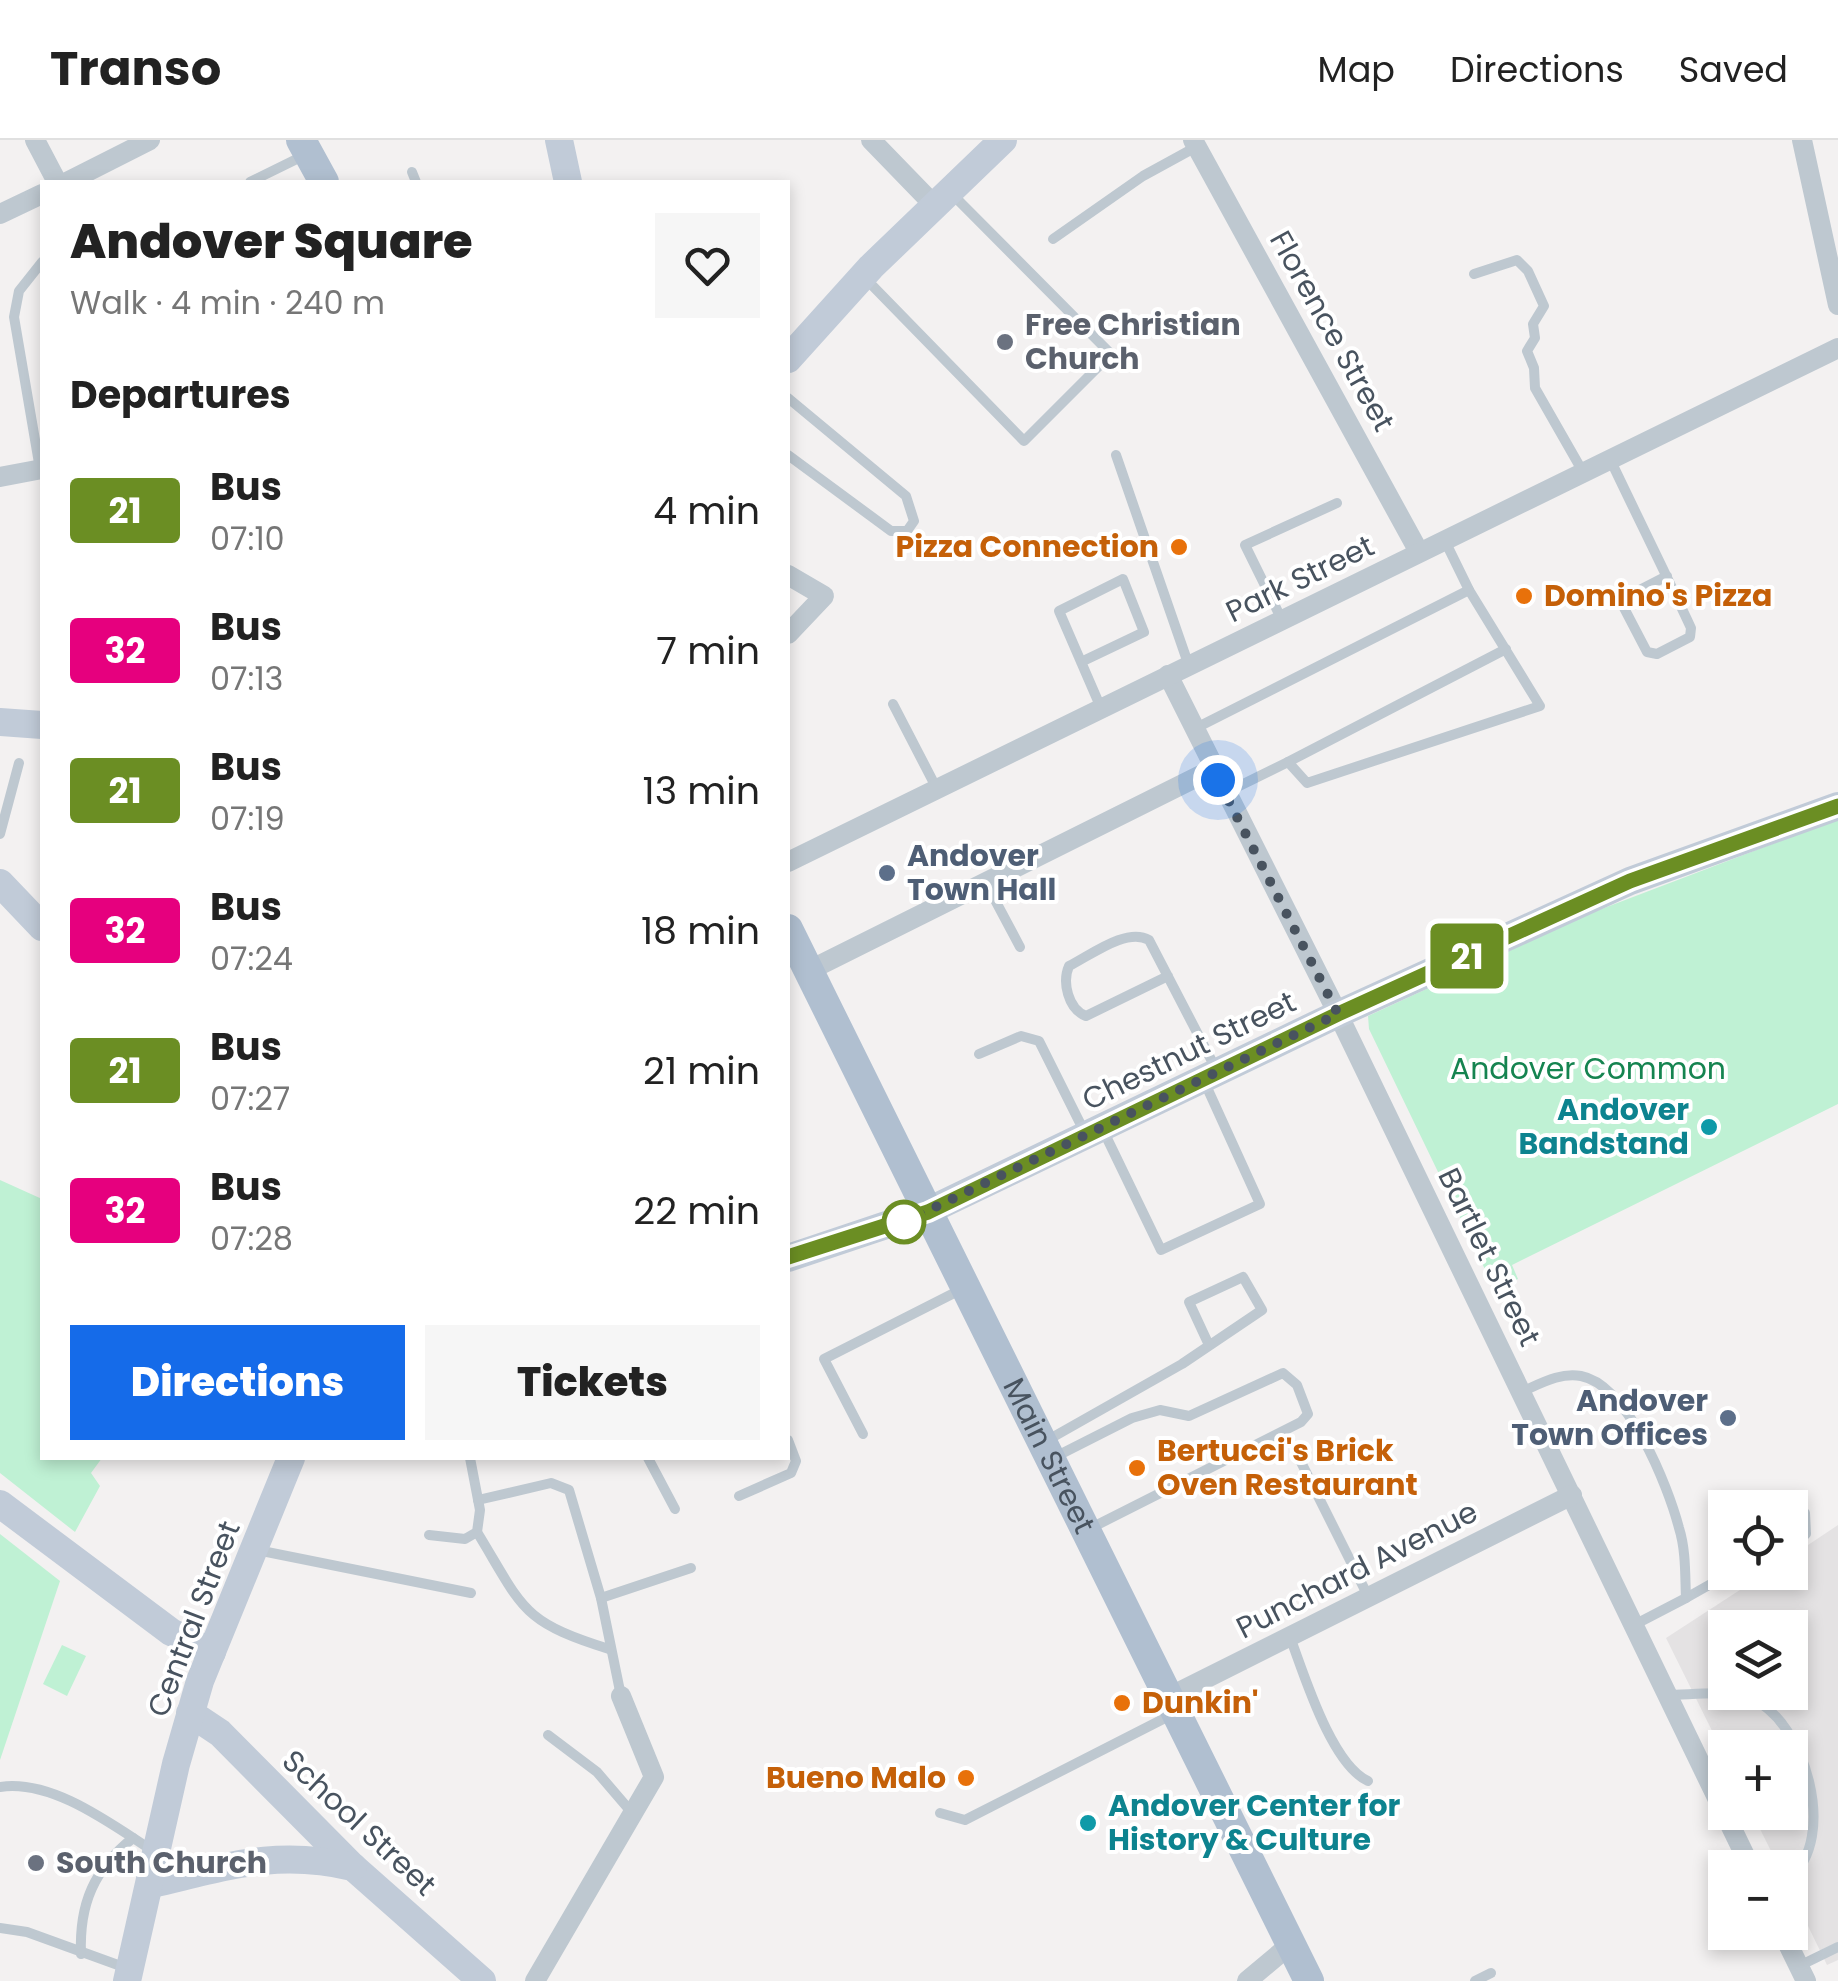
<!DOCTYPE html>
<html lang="en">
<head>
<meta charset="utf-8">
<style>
  :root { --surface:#fff; --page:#f6f6f6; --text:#222; --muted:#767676; --line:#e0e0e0; --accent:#156be9 }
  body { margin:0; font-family:Poppins,sans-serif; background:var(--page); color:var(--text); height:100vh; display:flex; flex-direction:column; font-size:38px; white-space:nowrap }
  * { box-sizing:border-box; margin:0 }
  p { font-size:32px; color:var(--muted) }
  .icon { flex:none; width:55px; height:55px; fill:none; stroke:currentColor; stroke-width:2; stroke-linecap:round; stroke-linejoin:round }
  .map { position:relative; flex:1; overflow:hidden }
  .side { position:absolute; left:40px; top:40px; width:750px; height:1280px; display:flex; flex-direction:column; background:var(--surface); border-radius:0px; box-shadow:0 5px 15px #0003 }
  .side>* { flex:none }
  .badge { padding:0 20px; border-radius:8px; font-size:35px; line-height:65px }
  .fabs { position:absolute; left:1708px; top:1350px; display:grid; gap:20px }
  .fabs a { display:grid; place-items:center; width:100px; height:100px; border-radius:0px; background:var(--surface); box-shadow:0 5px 15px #0003; font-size:50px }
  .you { position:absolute; width:50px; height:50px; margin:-25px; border:8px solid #fff; border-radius:50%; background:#1a73e8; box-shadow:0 0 0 15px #1a73e833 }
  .map>.badge { position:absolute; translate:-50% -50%; box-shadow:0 0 0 5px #fff }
  h2 { padding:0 30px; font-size:38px; line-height:90px }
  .round { display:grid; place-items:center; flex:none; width:105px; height:105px; border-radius:0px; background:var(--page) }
  .headline { display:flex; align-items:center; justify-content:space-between; height:170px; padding:0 30px }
  h1 { font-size:48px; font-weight:800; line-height:75px }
  .primary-button { display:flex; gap:20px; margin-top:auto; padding:20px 30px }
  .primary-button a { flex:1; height:115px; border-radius:0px; background:var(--accent); color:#fff; font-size:40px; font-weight:800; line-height:115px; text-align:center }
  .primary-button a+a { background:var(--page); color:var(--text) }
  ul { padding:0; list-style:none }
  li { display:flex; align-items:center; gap:30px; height:140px; padding:0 30px }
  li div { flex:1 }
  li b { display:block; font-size:38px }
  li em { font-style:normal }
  li .badge { min-width:110px; font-weight:700; text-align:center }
  header { display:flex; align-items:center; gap:60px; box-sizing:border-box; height:140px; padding:0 50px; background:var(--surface); border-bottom:2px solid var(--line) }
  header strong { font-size:48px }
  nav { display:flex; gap:55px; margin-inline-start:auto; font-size:35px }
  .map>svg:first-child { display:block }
</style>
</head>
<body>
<header>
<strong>Transo</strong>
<nav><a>Map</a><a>Directions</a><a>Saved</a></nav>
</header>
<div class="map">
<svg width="1838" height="1841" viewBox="0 0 1838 1841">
  <rect width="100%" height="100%" fill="#f3f1f1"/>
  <path fill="#e4e2e3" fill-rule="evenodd" d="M1838 1385V1820L1827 1825 1790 1749V1728L1779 1727 1752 1673 1790 1672V1608H1725V1617L1666 1498 1766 1433 1790 1432V1417ZM1725 1488H1790V1552H1725Z"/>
  <g fill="#bff1d4">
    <polygon points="1838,679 1838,964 1512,1125 1518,1139 1495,1150 1369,889 1368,876 1591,773"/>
    <polygon points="0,1040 42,1059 42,1318 102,1318 91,1333 100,1346 75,1392 0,1333"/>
    <polygon points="0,1394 60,1441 0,1620"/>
    <polygon points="62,1505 86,1516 67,1556 43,1544"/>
  </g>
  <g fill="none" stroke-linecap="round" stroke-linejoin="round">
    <g stroke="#bec8d0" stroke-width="10">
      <polyline points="412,32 416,42"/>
      <polyline points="250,42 307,14"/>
      <polyline points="1053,99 1143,36 1196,7"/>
      <polyline points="1474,134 1517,120 1528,131 1544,166 1533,184 1535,198 1527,211 1534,228 1535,248 1583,332"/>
      <polyline points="864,137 1024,301 1111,214 952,54"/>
      <polyline points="788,258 906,356 914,381 907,391 891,391 788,315"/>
      <polyline points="1116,315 1189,526"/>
      <path d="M1610 319C1637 376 1665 432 1691 488L1690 497 1657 514 1647 512 1623 466 1628 456 1667 436"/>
      <polyline points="40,329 14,177 19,151 42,122"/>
      <polyline points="1282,480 1245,405 1337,363"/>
      <polyline points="1081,522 1144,492 1123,439 1059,471 1101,568"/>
      <polyline points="893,564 937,649"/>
      <polyline points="1194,589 1469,450"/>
      <polyline points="1288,622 1506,509"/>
      <polyline points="1225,653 1288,622 1307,643 1540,566 1469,450 1445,401"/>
      <polyline points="0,694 19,623"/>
      <polyline points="987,745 1020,807"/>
      <path d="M1168 836 1086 876C1068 869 1062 842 1069 826 1091 815 1127 787 1149 800L1216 929"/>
      <polyline points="979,914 1021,896 1039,901 1084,991"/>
      <polyline points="1103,990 1161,1110 1260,1064 1204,941"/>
      <path d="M1521 1252C1540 1244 1560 1232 1581 1236 1628 1245 1668 1346 1679 1388 1686 1410 1685 1435 1686 1458L1634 1485"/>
      <polyline points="863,1294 824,1219 964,1148"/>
      <polyline points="1046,1301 1182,1224 1262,1170 1243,1137 1189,1162 1208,1203"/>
      <polyline points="648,1318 675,1369"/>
      <polyline points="1053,1318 1132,1278 1160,1270 1189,1276 1283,1233 1297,1245 1308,1274 1301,1282 1089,1389"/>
      <polyline points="1299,1318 1368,1456"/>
      <polyline points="739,1356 791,1333 796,1321 788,1300"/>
      <polyline points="478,1360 551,1343 569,1350 601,1458 621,1556"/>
      <polyline points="1766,1368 1792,1362 1805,1373 1806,1394 1790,1406"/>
      <path d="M477 1392C524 1469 520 1481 609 1509"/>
      <polyline points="429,1395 465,1399 477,1392 480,1370 470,1318"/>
      <polyline points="257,1410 471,1453"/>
      <polyline points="601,1458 691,1428"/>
      <polyline points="1686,1458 1732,1432"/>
      <path d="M1290 1497C1304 1534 1331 1624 1368 1641"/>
      <path d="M1667 1555C1692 1555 1730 1549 1752 1559 1806 1582 1838 1699 1790 1737"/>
      <polyline points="548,1595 597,1632 633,1674"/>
      <path d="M0 1647C52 1639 111 1684 153 1711"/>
      <polyline points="940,1673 965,1680 1173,1574"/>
      <polyline points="0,1788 27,1792 129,1829"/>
      <path d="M81 1814C79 1764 94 1729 133 1698"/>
      <polyline points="1799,1826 1838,1807"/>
      <polyline points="1475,1841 1491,1833"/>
    </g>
    <g stroke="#bec8d0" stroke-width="20">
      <polyline points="35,0 57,42"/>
      <polyline points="871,0 933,64"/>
      <polyline points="1193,0 1419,412"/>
      <polyline points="1802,0 1838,165"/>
      <polyline points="67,42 150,0"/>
      <polyline points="0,74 42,54"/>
      <polyline points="0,337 42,329"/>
      <polyline points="788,435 824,456 788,494"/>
      <polyline points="1168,535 1338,874 1751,1728"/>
      <polyline points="788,722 1838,208"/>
      <polyline points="808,831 1213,629"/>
      <polyline points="1169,1557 1572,1355"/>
      <polyline points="1782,1792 1806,1841"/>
      <polyline points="535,1841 654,1637 621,1556"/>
      <polyline points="1247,1841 1291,1804"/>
    </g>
    <g stroke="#c1cbd8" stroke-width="28">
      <polyline points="559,0 568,42"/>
      <polyline points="788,219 871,127 1003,0"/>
      <polyline points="0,582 42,585"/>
      <polyline points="0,743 42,787"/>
      <polyline points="788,1118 928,1071 1338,874 1630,741 1838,666"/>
      <polyline points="0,1364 171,1492 212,1512"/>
      <polyline points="190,1573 220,1593 353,1727 482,1841"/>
      <path d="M152 1744C226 1727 275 1709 353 1727"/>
      <polyline points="127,1841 176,1624 200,1541 291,1318"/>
    </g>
    <g stroke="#b0bfd0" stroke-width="30">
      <polyline points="301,0 324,42"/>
      <path id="s1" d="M788 789 1309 1841"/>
    </g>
  </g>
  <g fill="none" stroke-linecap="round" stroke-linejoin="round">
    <g stroke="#fff" stroke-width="22">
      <polyline id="line" points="788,1117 928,1072 1338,874 1630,741 1838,666"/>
    </g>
    <use href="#line" stroke="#6b8e23" stroke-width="15"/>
    <polyline stroke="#48535f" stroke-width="10" stroke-dasharray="0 18" points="904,1082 1338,874 1218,640"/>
  </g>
  <g fill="#6b7280" stroke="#fff" stroke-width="4">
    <circle cx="1005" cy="202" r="10"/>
    <circle cx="36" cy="1723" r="10"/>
  </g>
  <g fill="#e8710a" stroke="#fff" stroke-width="4">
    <circle cx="1179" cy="407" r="10"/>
    <circle cx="1524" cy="456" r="10"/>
    <circle cx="1137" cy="1328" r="10"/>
    <circle cx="1122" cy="1563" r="10"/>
    <circle cx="966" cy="1638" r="10"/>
  </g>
  <g fill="#5c6f8a" stroke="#fff" stroke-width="4">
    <circle cx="887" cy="733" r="10"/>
    <circle cx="1728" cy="1278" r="10"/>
  </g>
  <g fill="#0f9aa8" stroke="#fff" stroke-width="4">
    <circle cx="1709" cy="987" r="10"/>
    <circle cx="1088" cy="1683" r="10"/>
  </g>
  <circle fill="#fff" stroke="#6b8e23" stroke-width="5" cx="904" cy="1082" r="20"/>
  <g text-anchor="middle" stroke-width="8" stroke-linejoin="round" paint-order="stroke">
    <g font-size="30" font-weight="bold" fill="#5b616d" stroke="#fff" text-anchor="start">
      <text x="1025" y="195">Free Christian<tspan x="1025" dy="34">Church</tspan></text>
      <text x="56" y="1733">South Church</text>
    </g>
    <g font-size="30" fill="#48535f" stroke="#fff">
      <text transform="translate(1332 191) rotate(61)" y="10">Florence Street</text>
      <text transform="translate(1300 439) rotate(-26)" y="10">Park Street</text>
      <text transform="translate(1189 911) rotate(-26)" y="10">Chestnut Street</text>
      <text transform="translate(1489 1117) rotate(64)" y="10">Bartlet Street</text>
      <text dy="10" stroke="none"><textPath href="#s1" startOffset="588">Main Street</textPath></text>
      <text transform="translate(1357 1430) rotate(-27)" y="10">Punchard Avenue</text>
      <text transform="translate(194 1479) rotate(-69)" y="10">Central Street</text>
      <text transform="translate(359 1683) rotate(43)" y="10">School Street</text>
    </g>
    <g font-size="30" font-weight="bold" fill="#c56008" stroke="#fff" text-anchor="start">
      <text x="1159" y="417" text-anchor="end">Pizza Connection</text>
      <text x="1544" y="466">Domino's Pizza</text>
      <text x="1157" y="1321">Bertucci's Brick<tspan x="1157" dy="34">Oven Restaurant</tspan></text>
      <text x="1142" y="1573">Dunkin'</text>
      <text x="946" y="1648" text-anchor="end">Bueno Malo</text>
    </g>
    <g font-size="30" font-weight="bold" fill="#4e5e75" stroke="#fff" text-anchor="start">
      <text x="907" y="726">Andover<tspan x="907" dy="34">Town Hall</tspan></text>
      <text x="1708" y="1271" text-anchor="end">Andover<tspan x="1708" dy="34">Town Offices</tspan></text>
    </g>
    <g font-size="30" fill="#158450" stroke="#fff">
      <text x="1588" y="939">Andover Common</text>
    </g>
    <g font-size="30" font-weight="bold" fill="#0d838f" stroke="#fff" text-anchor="end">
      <text x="1689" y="980">Andover<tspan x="1689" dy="34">Bandstand</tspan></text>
      <text x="1108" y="1676" text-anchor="start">Andover Center for<tspan x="1108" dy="34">History &amp; Culture</tspan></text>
    </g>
  </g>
</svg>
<div class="fabs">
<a><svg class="icon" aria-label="locate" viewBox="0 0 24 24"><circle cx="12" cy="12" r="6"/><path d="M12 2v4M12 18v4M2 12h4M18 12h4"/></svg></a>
<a><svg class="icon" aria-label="layers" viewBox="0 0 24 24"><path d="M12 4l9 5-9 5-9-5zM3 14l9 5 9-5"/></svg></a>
<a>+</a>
<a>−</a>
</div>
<div class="you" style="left:1218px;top:640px"></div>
<b class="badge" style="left:1467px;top:816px;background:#6b8e23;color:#fff">21</b>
<section class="side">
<div class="headline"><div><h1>Andover Square</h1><p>Walk · 4 min · 240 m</p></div><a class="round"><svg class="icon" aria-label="heart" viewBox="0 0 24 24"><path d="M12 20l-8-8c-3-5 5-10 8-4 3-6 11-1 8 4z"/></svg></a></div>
<h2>Departures</h2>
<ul>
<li><span class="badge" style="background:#6b8e23;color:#fff">21</span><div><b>Bus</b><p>07:10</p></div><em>4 min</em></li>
<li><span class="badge" style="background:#e6007e;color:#fff">32</span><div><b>Bus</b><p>07:13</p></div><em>7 min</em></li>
<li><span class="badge" style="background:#6b8e23;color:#fff">21</span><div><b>Bus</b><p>07:19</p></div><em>13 min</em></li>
<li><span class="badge" style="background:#e6007e;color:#fff">32</span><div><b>Bus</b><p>07:24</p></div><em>18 min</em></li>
<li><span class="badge" style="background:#6b8e23;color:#fff">21</span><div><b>Bus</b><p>07:27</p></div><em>21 min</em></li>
<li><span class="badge" style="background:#e6007e;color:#fff">32</span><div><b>Bus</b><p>07:28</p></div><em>22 min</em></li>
</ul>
<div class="primary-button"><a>Directions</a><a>Tickets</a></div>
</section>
</div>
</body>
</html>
